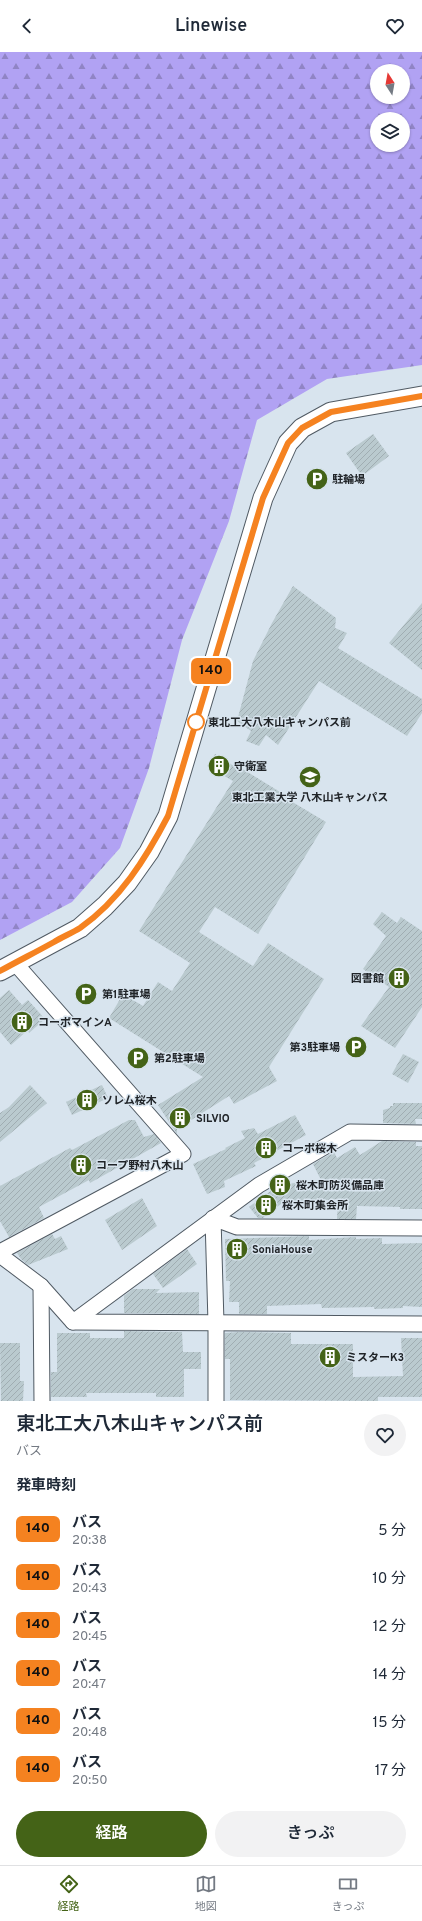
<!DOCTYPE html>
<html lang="ja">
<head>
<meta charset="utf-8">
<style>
  :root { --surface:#fff; --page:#f2f2f3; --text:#1f2937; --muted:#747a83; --line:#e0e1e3; --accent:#446317 }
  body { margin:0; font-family:Overpass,"Noto Sans JP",sans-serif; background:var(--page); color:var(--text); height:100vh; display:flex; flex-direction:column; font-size:15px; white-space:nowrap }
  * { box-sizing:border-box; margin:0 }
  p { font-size:13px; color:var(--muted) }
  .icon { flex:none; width:22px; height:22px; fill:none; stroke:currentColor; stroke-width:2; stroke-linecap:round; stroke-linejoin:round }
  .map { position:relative; height:1349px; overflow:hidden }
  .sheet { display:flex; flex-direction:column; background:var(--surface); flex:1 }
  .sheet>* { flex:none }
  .badge { padding:0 8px; border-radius:6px; font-size:14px; line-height:26px }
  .needle { width:26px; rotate:349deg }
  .tools { position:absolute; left:370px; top:12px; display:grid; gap:8px }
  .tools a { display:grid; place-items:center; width:40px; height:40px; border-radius:50%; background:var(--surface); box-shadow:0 1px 3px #0004; font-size:20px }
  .map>.badge { position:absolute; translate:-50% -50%; box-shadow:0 0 0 2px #fff }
  h2 { padding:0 16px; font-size:15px; line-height:36px }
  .round { display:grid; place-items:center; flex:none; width:42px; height:42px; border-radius:21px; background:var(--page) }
  .headline { display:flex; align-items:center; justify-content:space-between; height:68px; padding:0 16px }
  h1 { font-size:19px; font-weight:600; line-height:30px }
  .action { display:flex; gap:8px; margin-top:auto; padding:8px 16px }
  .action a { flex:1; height:46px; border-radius:24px; background:var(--accent); color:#fff; font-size:16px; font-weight:600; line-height:46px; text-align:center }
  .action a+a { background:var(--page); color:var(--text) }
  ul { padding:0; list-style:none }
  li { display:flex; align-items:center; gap:12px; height:48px; padding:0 16px }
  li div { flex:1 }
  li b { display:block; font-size:15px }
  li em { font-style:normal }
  li .badge { min-width:44px; font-weight:700; text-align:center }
  header { display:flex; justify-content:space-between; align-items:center; height:52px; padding:0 16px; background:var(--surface); font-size:18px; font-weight:600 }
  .dock { display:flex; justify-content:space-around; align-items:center; height:56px; border-top:1px solid var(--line); background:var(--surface); font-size:11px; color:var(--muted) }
  .dock a { display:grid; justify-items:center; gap:2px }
  .dock .on { color:var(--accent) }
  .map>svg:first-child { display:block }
</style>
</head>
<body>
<header><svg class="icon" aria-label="back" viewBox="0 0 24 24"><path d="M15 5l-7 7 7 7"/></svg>Linewise<svg class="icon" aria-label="heart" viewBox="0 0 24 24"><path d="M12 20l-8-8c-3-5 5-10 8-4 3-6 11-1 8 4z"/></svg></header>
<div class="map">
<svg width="422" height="1349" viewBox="0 0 422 1349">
  <defs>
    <pattern id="forest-firs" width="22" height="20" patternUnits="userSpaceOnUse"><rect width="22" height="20" fill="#b1a2f3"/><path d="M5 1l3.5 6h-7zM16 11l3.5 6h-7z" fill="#9084c5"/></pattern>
    <pattern id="building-hatch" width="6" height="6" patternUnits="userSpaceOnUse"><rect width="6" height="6" fill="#bacacf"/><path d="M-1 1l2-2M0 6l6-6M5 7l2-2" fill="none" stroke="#a0adb2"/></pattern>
  </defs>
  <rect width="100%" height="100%" fill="#d8e4ee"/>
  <path fill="url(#forest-firs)" fill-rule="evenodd" d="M0 0H422V313L327 327 257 368 229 469 182 588 149 716 120 796 72 850 0 888ZM377 19H403V45H377ZM377 67H403V93H377Z"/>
  <g fill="url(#building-hatch)">
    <polygon points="373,382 389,404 362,424 346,401"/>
    <polygon points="293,534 336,566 335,576 347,581 338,596 422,647 422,661 407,684 319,629 278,693 266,683 259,694 246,689 251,679 237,669 253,609 272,571"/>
    <polygon points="422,551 422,618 389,591"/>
    <polygon points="215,702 240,718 241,716 285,743 284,745 326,770 258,882 215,855 199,880 253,914 268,891 324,927 269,1015 277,1029 234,1052 229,1044 177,1077 177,1082 158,1053 203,1025 109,966 123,942 143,954 158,930 172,939 190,911 139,879 233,729 207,714"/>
    <polygon points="382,860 397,871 401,865 422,879 422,955 395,996 361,974 389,935 363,917 386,884 373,872"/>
    <polygon points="9,938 22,953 28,948 45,967 29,981 28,978 11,993 0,980 0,946"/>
    <polygon points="403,1002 419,1010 408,1031 392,1022"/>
    <polygon points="30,1033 47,1051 0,1090 0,1061 9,1055"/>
    <polygon points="102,1033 108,1046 72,1063 66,1050"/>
    <polygon points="393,1051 422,1051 422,1067 415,1067 416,1072 383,1071 383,1058 390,1056 390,1054 393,1054"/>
    <polygon points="295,1063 306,1083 254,1111 256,1114 224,1129 225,1135 207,1142 193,1112 226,1097 225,1096 245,1086 241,1079 254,1076 258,1082"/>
    <polygon points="129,1068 135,1068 144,1085 154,1082 161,1091 90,1131 89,1128 39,1155 44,1166 9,1185 0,1169 0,1134 70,1096 72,1098"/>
    <polygon points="382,1089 416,1090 416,1094 422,1094 422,1157 400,1157 400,1155 357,1154 356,1167 337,1167 338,1147 281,1152 263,1166 258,1166 249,1155 284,1129 286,1132 321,1128 313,1112 334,1100 337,1106 355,1095 360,1103"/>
    <polygon points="142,1146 157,1174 122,1198 105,1168"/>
    <polygon points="52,1182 55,1187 61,1184 68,1197 28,1213 21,1207 17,1201"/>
    <polygon points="309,1184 309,1188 356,1185 356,1187 382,1186 382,1192 422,1191 422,1255 403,1254 403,1256 374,1257 374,1255 322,1256 321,1252 267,1254 267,1262 239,1262 239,1250 229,1250 230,1229 226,1229 225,1187"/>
    <polygon points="187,1197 197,1212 163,1236 153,1222"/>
    <polygon points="133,1237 160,1237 156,1241 199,1240 199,1262 124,1261 124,1244"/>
    <polygon points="124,1279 182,1280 183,1300 201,1300 201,1317 184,1317 184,1345 156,1345 156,1341 86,1341 87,1345 51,1345 51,1320 57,1320 57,1281 90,1281 90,1286 124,1286"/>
    <polygon points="239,1280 291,1281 291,1292 353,1292 353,1325 403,1324 401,1286 422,1286 422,1345 378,1345 378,1349 230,1348 230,1307 225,1307 225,1281"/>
    <polygon points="0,1291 20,1291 20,1329 24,1329 23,1349 1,1349"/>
  </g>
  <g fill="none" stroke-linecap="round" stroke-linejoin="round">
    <g stroke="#505a63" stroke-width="17">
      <g id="minor">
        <polyline points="0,1200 183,1102 15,911"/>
        <polyline points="0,1203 41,1234 73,1270 422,1272"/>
        <polyline points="41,1234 42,1349"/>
        <polyline points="73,1270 259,1133 350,1080 422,1081"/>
        <polyline points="216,1349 216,1271 213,1166 237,1175 422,1176"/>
      </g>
    </g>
    <g stroke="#505a63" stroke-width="21">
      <polyline id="tertiary" points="0,919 80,876 105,854 127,831 149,800 168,764 263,446 288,391 302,376 331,360 422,344"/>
    </g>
    <use href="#minor" stroke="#fff" stroke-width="15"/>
    <use href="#tertiary" stroke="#fff" stroke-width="19"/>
  </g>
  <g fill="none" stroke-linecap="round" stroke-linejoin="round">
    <g stroke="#fff" stroke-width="9">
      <path id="line" d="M0 919C18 909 36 900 54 890 62 885 72 881 80 876 120 848 146 806 168 764L263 446 288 391 302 376 331 360 422 344"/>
    </g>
    <use href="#line" stroke="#f58220" stroke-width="6"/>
  </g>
  <defs>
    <g id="parking-disc" transform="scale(1.15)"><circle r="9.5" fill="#446317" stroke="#d8e4ee"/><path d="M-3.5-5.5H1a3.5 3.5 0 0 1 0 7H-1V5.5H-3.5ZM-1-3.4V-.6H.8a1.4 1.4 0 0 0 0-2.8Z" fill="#fff"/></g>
    <g id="building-disc" transform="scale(1.15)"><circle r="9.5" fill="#446317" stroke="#d8e4ee"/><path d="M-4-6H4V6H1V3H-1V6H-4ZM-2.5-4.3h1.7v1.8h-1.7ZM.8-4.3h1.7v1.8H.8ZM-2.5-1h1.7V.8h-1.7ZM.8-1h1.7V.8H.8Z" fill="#fff"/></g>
    <g id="university-disc" transform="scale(1.15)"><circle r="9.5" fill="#446317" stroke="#d8e4ee"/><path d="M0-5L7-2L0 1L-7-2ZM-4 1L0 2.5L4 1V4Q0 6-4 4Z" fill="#fff"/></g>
  </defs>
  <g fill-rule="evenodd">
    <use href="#parking-disc" x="317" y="427"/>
    <use href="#building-disc" x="219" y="714"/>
    <use href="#university-disc" x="310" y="725"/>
    <use href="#building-disc" x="399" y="926"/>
    <use href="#parking-disc" x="86" y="942"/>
    <use href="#building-disc" x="22" y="970"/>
    <use href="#parking-disc" x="356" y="995"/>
    <use href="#parking-disc" x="138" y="1006"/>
    <use href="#building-disc" x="87" y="1048"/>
    <use href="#building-disc" x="180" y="1066"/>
    <use href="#building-disc" x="266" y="1096"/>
    <use href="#building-disc" x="81" y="1113"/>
    <use href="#building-disc" x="280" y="1133"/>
    <use href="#building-disc" x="266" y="1153"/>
    <use href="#building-disc" x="237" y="1197"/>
    <use href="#building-disc" x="330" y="1305"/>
  </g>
  <circle fill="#fff" stroke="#f58220" stroke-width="2" cx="196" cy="670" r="8"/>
  <g text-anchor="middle" stroke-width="3" stroke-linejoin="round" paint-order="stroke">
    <g font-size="11" font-weight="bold" fill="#202428" stroke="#d8e4ee" text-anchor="start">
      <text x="332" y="431">駐輪場</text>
      <text x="234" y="718">守衛室</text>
      <text x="310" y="749" text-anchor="middle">東北工業大学 八木山キャンパス</text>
      <text x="384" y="930" text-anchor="end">図書館</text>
      <text x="102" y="946">第1駐車場</text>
      <text x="38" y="974">コーポマインA</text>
      <text x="340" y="999" text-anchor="end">第3駐車場</text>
      <text x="154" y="1010">第2駐車場</text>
      <text x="102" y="1052">ソレム桜木</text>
      <text x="196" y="1070">SILVIO</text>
      <text x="282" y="1100">コーポ桜木</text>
      <text x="96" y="1117">コープ野村八木山</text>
      <text x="296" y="1137">桜木町防災備品庫</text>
      <text x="282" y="1157">桜木町集会所</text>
      <text x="252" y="1201">SoniaHouse</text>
      <text x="346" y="1309">ミスターK3</text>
    </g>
    <g font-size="11" font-weight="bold" fill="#202428" stroke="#d8e4ee" text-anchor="start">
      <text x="208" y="674">東北工大八木山キャンパス前</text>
    </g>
  </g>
</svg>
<div class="tools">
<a><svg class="needle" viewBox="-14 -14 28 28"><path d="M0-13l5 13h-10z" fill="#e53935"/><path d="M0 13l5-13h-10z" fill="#747a83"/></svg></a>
<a><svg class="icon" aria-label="layers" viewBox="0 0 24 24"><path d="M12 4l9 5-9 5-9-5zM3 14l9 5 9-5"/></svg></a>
</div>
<b class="badge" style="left:211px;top:619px;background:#f58220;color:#111">140</b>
</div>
<section class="sheet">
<div class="headline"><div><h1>東北工大八木山キャンパス前</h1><p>バス</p></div><a class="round"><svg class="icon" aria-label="heart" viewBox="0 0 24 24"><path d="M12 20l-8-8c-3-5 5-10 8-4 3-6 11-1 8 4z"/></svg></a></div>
<h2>発車時刻</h2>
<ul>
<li><span class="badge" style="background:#f58220;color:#111">140</span><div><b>バス</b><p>20:38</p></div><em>5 分</em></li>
<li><span class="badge" style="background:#f58220;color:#111">140</span><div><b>バス</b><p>20:43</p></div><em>10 分</em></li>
<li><span class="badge" style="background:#f58220;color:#111">140</span><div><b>バス</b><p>20:45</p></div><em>12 分</em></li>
<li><span class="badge" style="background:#f58220;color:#111">140</span><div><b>バス</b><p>20:47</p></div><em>14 分</em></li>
<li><span class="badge" style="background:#f58220;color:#111">140</span><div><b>バス</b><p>20:48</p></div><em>15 分</em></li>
<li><span class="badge" style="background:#f58220;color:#111">140</span><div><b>バス</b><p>20:50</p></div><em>17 分</em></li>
</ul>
<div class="action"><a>経路</a><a>きっぷ</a></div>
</section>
<nav class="dock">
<a class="on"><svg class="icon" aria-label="directions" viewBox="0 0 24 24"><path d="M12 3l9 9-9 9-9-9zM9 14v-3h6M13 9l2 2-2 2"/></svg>経路</a>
<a><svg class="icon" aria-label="map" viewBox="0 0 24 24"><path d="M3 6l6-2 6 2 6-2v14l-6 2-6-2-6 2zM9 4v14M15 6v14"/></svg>地図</a>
<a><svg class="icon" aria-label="tickets" viewBox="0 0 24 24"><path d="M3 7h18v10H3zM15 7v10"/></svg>きっぷ</a>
</nav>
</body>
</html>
